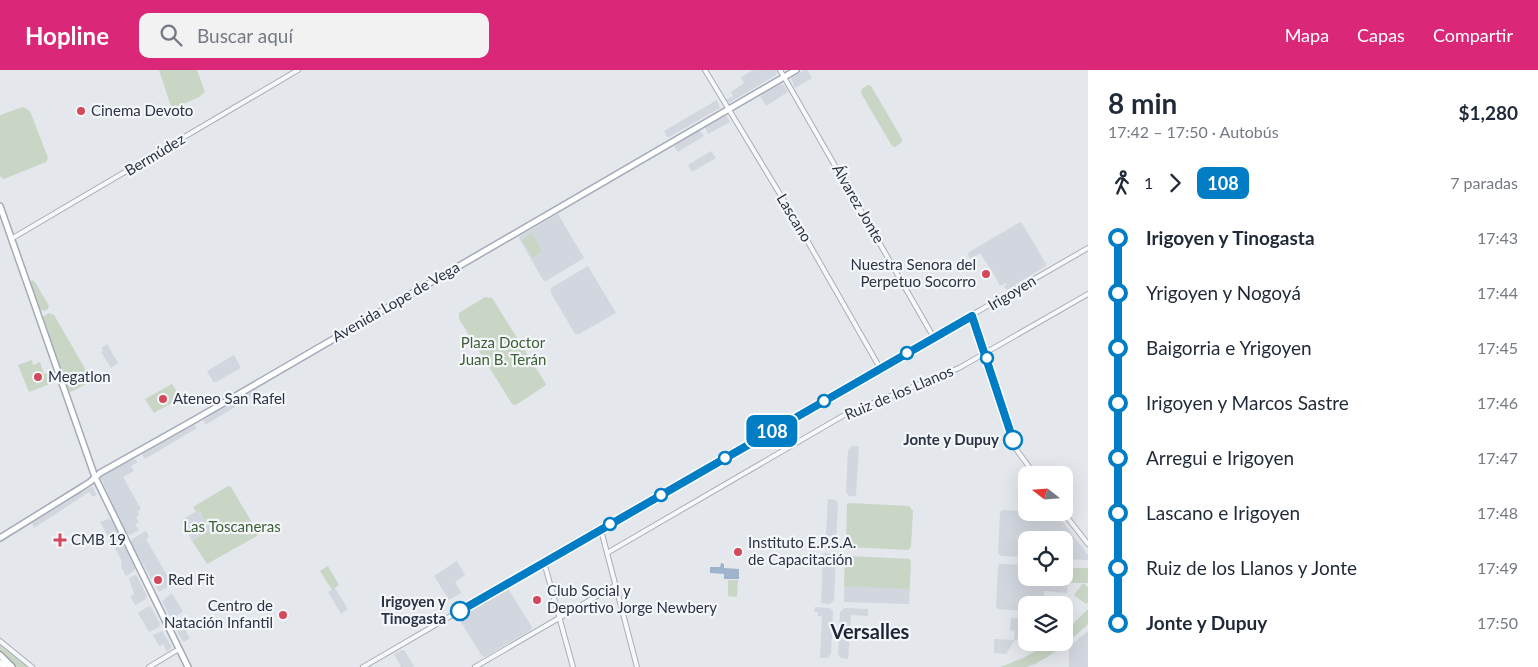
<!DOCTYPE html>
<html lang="es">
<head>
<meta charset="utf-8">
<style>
  :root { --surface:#fff; --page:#f2f2f3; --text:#1f2937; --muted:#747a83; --accent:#db2777 }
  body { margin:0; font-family:Lato,sans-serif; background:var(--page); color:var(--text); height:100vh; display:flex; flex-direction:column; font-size:19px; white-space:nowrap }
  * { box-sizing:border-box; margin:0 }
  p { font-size:16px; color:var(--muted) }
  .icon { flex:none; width:28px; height:28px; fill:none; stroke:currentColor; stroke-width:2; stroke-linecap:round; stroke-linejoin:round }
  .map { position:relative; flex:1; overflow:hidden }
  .side { display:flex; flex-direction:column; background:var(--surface); width:450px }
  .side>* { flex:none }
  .badge { padding:0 10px; border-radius:8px; font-size:18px; line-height:32px }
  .needle { width:32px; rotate:287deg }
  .tools { position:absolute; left:1018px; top:396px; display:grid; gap:10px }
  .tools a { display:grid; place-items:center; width:55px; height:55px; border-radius:10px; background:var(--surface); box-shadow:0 5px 20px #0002; font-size:25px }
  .map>.badge { position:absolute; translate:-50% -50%; box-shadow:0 0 0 2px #fff }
  .legs { display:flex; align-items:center; gap:8px; height:55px; padding:0 20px; font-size:16px }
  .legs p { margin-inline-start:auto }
  .overview { display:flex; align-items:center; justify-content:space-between; height:85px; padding:0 20px }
  h1 { font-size:28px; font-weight:700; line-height:38px }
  ul { padding:0 20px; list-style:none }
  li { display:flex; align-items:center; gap:18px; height:55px; font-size:19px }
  li i { display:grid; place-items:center; width:8px; height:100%; margin:0 6px; background:currentColor }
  li i::after { content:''; width:12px; height:12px; margin:-6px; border:4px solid; border-radius:50%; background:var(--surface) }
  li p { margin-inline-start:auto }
  li:first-child i { background:linear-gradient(#0000 50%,currentColor 0) }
  li:last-child i { background:linear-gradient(currentColor 50%,#0000 0) }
  header { display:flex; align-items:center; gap:30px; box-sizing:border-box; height:70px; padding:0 25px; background:var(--accent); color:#fff }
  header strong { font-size:24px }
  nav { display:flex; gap:28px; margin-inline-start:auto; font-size:18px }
  .search { width:350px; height:45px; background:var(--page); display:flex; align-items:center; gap:12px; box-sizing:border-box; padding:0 18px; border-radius:10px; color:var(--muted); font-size:19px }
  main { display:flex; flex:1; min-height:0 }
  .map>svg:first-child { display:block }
</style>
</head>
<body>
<header>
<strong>Hopline</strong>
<div class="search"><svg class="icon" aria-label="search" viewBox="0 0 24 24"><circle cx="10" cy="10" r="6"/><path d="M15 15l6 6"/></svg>Buscar aquí</div>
<nav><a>Mapa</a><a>Capas</a><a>Compartir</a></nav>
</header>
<main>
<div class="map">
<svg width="1088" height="597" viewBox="0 0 1088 597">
  <rect width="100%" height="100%" fill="#e4e7ec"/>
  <g fill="#d2d6de">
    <polygon points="753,0 775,0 777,3 776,5 729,33 726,30 733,26 731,22 744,13 741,7"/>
    <polygon points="805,0 807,0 812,8 795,18 791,8"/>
    <polygon points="780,14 784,15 788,22 766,36 760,26"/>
    <polygon points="717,30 720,38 669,67 667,67 664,61"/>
    <polygon points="726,45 730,52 708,64 705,57"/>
    <polygon points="696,61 700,61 704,66 678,82 674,77 675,75"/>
    <polygon points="711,81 716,88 692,102 688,95"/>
    <polygon points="558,144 584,188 546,211 543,210 519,168 520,166"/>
    <polygon points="1020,152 1022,153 1046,194 1046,196 1007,220 1004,216 1007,215 1006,213 1000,216 992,201 980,183 970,189 968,185 969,182"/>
    <polygon points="588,196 616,243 579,264 575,264 551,223 551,218"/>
    <polygon points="107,274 118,293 111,298 101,282 103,281 101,278"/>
    <polygon points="234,285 241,298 214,313 207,301"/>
    <polygon points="253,319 257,320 259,323 205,355 203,350"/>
    <polygon points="194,355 197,358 145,389 142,384"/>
    <polygon points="852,376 859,376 856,426 849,426 846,422 848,380"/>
    <polygon points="134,389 138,392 131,396 134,401 123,407 141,439 138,441 139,445 136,447 139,452 135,454 139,460 130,465 126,463 101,408 102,405"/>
    <polygon points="91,417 93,417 96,425 93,427 89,422 34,458 32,453"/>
    <polygon points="828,429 836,430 838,434 836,475 832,480 825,479"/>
    <polygon points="199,440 207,454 210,453 213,459 192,471 181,450"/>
    <polygon points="1002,440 1056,443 1088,485 1088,490 1064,489 1064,470 1026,470 1026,487 1001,486 998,483 1000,442"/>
    <polygon points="108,449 112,450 120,467 119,471 113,475 100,452"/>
    <polygon points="146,461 149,467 146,469 172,514 159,522 131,473 132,469"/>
    <polygon points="121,475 125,477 135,498 134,501 126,506 121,497 122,492 115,478"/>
    <polygon points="823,483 833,484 836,488 834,530 830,534 821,533"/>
    <polygon points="847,486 909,489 911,492 909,534 844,532 845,489"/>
    <polygon points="457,491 465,505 455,512 461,523 449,530 434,506"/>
    <polygon points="999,494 1026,495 1026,508 1064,508 1064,497 1069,497 1067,523 1044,521 1043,535 1026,535 1026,541 998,539 996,537 998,497"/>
    <polygon points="135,505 137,506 147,526 146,529 135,535 130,526 134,524 129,508"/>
    <polygon points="335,518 348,539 341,544 328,522"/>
    <polygon points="507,519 509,520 532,557 531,560 485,587 482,586 459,549 460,546"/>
    <polygon points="172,523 183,542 173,548 170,547 162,531"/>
    <polygon points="149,536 151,537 160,554 159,557 149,562 138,543"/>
    <polygon points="815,537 830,538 833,541 831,583 828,588 820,588 822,546 818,546 818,542 814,542"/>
    <polygon points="845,538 868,539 868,546 851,545 848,589 841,588 838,584 840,542"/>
    <polygon points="186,546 190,553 189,555 186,557 188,560 186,562 190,568 184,572 182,570 174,556 175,552"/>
    <polygon points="1011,548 1026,549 1026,567 1015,570 1006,584 994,583 994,569 1014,570 1015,561 1010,560"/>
    <polygon points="162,561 172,577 167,582 163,574 159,576 153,565"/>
    <polygon points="1088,561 1088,597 1069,597 1069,577"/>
    <polygon points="402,580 405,581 414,597 401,597 394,584"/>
  </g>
  <g fill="#c9d6c5">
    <polygon points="159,0 197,0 205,22 199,27 172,39"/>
    <polygon points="868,15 871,16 902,69 902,72 895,77 892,76 861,23 862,19"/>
    <polygon points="23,37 30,41 48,88 46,92 4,109 0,106 0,45"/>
    <polygon points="532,163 540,176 541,182 533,188 522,170"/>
    <polygon points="32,210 35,212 49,236 48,239 44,241 39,239 30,213"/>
    <polygon points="485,227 492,228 546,314 546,315 516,335 512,334 459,249 459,243"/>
    <polygon points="49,243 54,245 91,309 90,312 71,322 67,320 43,250 43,247"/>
    <polygon points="32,290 33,295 40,292 44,304 51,302 55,312 29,322 18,295"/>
    <polygon points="172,314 181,328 154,343 145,329"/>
    <polygon points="228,416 231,417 258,463 257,466 207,494 192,471 213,459 210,453 207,454 199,440 196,442 193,437"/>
    <polygon points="850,433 909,436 913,441 911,477 908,480 849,477 846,472 847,434"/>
    <polygon points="847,486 909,489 911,492 909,519 844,516 845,489"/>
    <polygon points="328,496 339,515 332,520 320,501"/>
    <polygon points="1069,498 1088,498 1088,513 1068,513"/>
    <polygon points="728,510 738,510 737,527 728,526"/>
    <polygon points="1083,513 1088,517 1088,532 1086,534 1074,525"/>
    <path d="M1088 539V554C1072 569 1048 590 1027 597 1020 597 1009 597 1000 597L1023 588 1050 573 1064 572V563Z"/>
    <polygon points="0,574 30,597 17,597 0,582"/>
  </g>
  <polygon fill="#9fb4cc" points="721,493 724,494 724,498 739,499 739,509 724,509 724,504 710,503 710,497 720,497"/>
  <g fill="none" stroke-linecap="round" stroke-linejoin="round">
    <g stroke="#a9aeb7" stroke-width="6">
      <g id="minor">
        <polyline points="705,0 792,144 880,298"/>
        <polyline points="780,0 934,268"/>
        <polyline points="11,169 298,0"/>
        <polyline points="972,246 1016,379 1035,405"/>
        <polyline points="1063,442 1088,474"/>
        <polyline points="601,460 637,597"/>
        <polyline points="607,483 846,344 959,298 1088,224"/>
        <polyline points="544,492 573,597"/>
        <polyline points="0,571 32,597"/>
        <polyline points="149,597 179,579"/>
        <path d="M363 597C604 456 847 318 1088 178"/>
        <polyline points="475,597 616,515"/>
      </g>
    </g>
    <g stroke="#a3abb8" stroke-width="8">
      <g id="major">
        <polyline points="0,136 95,407 188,597"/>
        <polyline points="0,468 79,419 90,412 100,403 196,349 796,0"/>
      </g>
    </g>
    <g stroke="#8b94a3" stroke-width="8">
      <g id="highway">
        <polyline points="0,585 12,597"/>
        <polyline points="0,593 5,597"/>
      </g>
    </g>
    <use href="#minor" stroke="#f7f8fa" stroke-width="4"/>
    <use href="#major" stroke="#fff" stroke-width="5"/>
    <use href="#highway" stroke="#fff" stroke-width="5.5"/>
  </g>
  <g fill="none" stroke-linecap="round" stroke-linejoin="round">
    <g stroke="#fff" stroke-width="11">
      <polyline id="line-1" points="460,541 972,246 1013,370"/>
    </g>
    <use href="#line-1" stroke="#007dc5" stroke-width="8"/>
  </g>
  <g fill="#d1495b" stroke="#f4f6f9" stroke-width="2">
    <circle cx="81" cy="41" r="5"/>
    <circle cx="986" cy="204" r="5"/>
    <circle cx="38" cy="307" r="5"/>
    <circle cx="163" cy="329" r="5"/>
    <path d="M57.5 462.5h5v5h5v5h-5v5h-5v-5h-5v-5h5z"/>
    <circle cx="738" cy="482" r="5"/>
    <circle cx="158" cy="510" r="5"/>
    <circle cx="537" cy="530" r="5"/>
    <circle cx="283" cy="545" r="5"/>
  </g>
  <g fill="#fff" stroke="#007dc5" stroke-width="2.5">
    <circle cx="907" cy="283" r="6"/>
    <circle cx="987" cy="288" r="6"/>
    <circle cx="824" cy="331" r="6"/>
    <circle cx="1013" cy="370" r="9"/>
    <circle cx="725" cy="388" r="6"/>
    <circle cx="661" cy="425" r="6"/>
    <circle cx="610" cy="454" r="6"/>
    <circle cx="460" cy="541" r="9"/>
  </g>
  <g text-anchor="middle" stroke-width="4.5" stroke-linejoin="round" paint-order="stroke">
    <g font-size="15" fill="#2b3445" stroke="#f4f6f9" text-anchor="start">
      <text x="91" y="46">Cinema Devoto</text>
      <text x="976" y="200" text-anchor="end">Nuestra Senora del<tspan x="976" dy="17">Perpetuo Socorro</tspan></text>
      <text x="48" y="312">Megatlon</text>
      <text x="173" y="334">Ateneo San Rafel</text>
      <text x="71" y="475">CMB 19</text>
      <text x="748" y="478">Instituto E.P.S.A.<tspan x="748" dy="17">de Capacitación</tspan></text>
      <text x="168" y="515">Red Fit</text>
      <text x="547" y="526">Club Social y<tspan x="547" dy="17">Deportivo Jorge Newbery</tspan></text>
      <text x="273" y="541" text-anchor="end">Centro de<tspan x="273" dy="17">Natación Infantil</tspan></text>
    </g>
    <g font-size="15" fill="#2b3445" stroke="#f4f6f9">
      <text transform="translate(155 85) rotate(-31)" y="5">Bermúdez</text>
      <text transform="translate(858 134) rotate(60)" y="5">Álvarez Jonte</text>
      <text transform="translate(794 148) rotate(59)" y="5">Lascano</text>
      <text transform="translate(1012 223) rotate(-31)" y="5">Irigoyen</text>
      <text transform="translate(396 232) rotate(-30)" y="5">Avenida Lope de Vega</text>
      <text transform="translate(899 323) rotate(-23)" y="5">Ruiz de los Llanos</text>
    </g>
    <g font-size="15" fill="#3f6138" stroke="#f4f6f9">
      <text x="503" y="278">Plaza Doctor<tspan x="503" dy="17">Juan B. Terán</tspan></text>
      <text x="232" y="462">Las Toscaneras</text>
    </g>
    <g font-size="15" font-weight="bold" fill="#2b3445" stroke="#f4f6f9" text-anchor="end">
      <text x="999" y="375">Jonte y Dupuy</text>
      <text x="446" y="537">Irigoyen y<tspan x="446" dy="17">Tinogasta</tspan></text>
    </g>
    <g font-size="20" font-weight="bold" fill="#1d2536" stroke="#f4f6f9">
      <text x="870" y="569">Versalles</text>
    </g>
  </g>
</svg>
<div class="tools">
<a><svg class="needle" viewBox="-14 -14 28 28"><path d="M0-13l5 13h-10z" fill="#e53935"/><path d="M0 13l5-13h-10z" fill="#747a83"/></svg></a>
<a><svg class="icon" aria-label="locate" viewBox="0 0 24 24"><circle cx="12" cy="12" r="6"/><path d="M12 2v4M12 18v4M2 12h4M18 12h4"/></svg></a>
<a><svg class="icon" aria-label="layers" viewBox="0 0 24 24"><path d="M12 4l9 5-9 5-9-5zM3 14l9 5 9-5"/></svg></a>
</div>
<b class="badge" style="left:772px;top:361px;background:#007dc5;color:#fff">108</b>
</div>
<section class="side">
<div class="overview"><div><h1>8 min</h1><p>17:42 – 17:50 · Autobús</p></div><b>$1,280</b></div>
<div class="legs"><svg class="icon" aria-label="walk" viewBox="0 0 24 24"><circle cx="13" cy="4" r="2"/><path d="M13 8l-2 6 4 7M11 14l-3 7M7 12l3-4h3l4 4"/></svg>1<svg class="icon" aria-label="forward" viewBox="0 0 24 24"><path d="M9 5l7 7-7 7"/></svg><b class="badge" style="background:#007dc5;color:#fff">108</b><p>7 paradas</p></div>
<ul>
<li><i style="color:#007dc5"></i><b>Irigoyen y Tinogasta</b><p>17:43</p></li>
<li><i style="color:#007dc5"></i><span>Yrigoyen y Nogoyá</span><p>17:44</p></li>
<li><i style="color:#007dc5"></i><span>Baigorria e Yrigoyen</span><p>17:45</p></li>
<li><i style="color:#007dc5"></i><span>Irigoyen y Marcos Sastre</span><p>17:46</p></li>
<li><i style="color:#007dc5"></i><span>Arregui e Irigoyen</span><p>17:47</p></li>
<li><i style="color:#007dc5"></i><span>Lascano e Irigoyen</span><p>17:48</p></li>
<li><i style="color:#007dc5"></i><span>Ruiz de los Llanos y Jonte</span><p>17:49</p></li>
<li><i style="color:#007dc5"></i><b>Jonte y Dupuy</b><p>17:50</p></li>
</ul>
</section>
</main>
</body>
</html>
